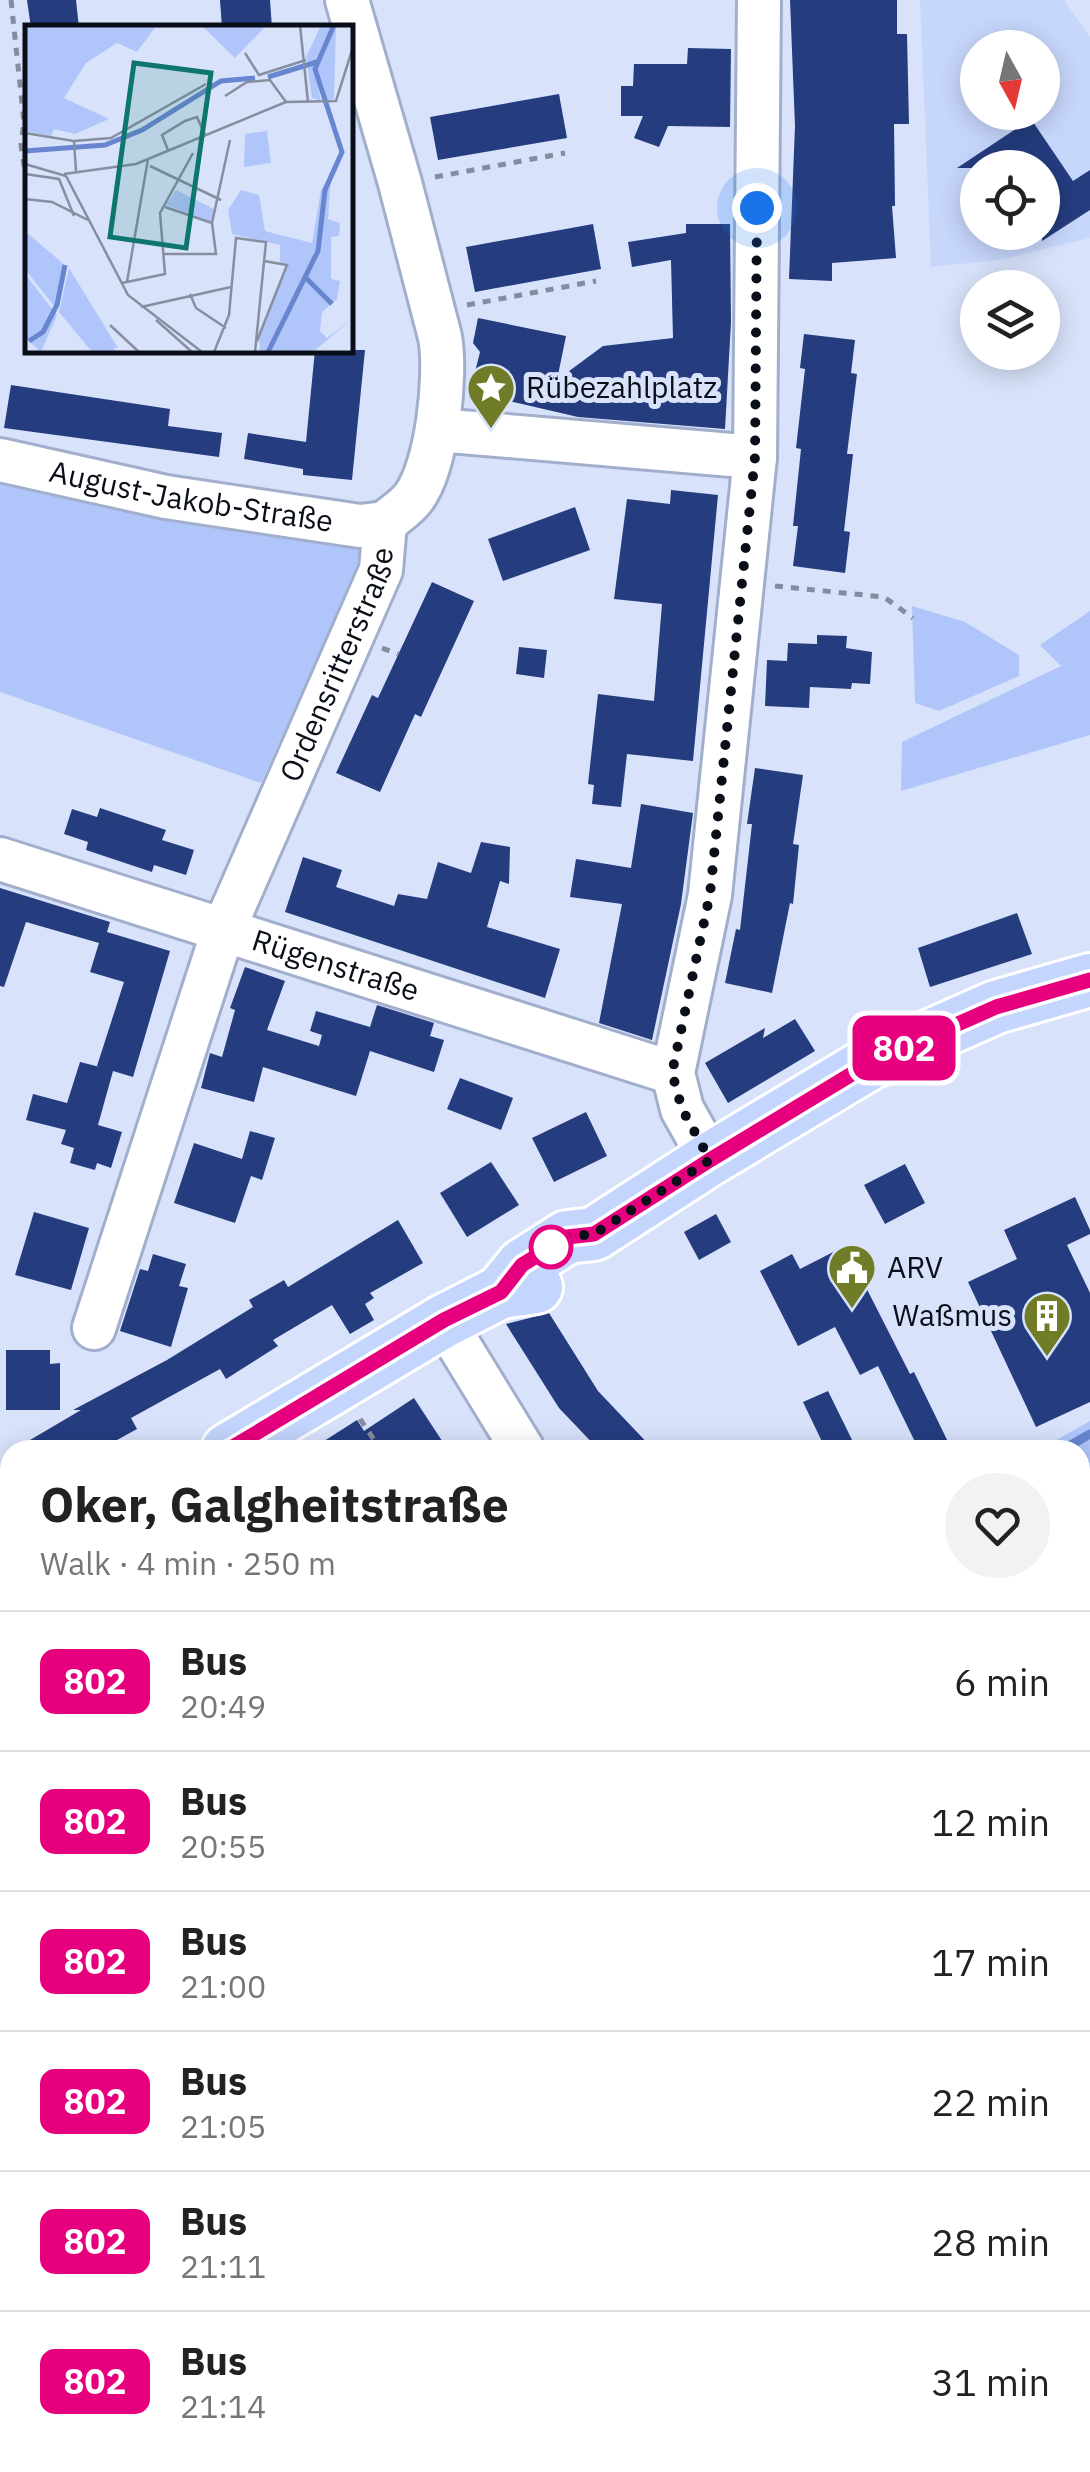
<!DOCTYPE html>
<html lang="en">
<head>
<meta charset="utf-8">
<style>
  :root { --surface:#fff; --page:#f2f2f2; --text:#222; --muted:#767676; --line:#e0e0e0 }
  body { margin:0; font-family:"IBM Plex Sans",sans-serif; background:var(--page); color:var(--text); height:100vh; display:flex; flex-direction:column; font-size:38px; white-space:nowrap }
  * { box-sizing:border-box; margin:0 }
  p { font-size:32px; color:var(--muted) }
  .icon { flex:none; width:55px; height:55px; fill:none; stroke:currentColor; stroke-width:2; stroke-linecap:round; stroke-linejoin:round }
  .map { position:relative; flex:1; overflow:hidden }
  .panel { position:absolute; left:0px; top:1440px; width:1090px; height:1032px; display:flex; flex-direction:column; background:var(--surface); border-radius:30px 30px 0 0; box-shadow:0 5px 25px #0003 }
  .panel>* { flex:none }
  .badge { padding:0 20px; border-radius:15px; font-size:35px; line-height:65px }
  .needle { width:65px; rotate:172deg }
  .tools { position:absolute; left:960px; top:30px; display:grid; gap:20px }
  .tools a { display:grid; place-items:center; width:100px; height:100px; border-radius:50%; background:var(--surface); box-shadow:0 5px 25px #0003; font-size:50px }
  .you { position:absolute; width:50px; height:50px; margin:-25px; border:8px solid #fff; border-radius:50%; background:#1a73e8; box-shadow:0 0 0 15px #1a73e833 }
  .map>.badge { position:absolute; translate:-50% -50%; box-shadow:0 0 0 5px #fff }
  .round { display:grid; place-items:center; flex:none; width:105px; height:105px; border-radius:52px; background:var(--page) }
  .headline { display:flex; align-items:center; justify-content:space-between; height:170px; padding:0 40px }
  h1 { font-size:48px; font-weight:800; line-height:75px }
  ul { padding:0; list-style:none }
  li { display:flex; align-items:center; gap:30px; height:140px; padding:0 40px; border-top:2px solid var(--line) }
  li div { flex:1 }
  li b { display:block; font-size:38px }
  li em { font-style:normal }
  li .badge { min-width:110px; font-weight:700; text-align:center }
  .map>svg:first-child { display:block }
</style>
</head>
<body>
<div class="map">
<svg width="1090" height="2472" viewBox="0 0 1090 2472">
  <rect width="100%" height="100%" fill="#d8e3fb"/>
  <g fill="#c7d7fc" fill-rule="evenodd">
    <path d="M920 0H1064L1090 37V238L999 260 931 267ZM978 48H1042V112H978ZM978 168H1042V232H978Z"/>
    <polygon points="10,1942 10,2234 0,2241 0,1948"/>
  </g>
  <g fill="#b0c6fa">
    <polygon points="0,477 355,542 364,555 261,783 0,692"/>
    <polygon points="912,606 965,622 1019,655 1019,676 939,711 915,703"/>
    <polygon points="1090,611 1090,735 901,791 902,742 1061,666 1040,645"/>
    <polygon points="1090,1421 1090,1484 1080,1483 1080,1450 1039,1450"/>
  </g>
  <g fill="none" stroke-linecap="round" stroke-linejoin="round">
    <g stroke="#6885cf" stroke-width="9">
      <polyline points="1062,1450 1090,1434"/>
      <polyline points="0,2284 10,2277"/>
    </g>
  </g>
  <g fill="#253c7f">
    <polygon points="27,0 76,0 79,28 31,28"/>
    <polygon points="220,0 270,0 272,28 222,28"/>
    <polygon points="790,0 897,0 897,34 907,34 909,124 894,124 895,206 892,206 896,258 832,263 832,281 789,279 795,126"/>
    <polygon points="688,48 731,49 730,127 668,126 659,147 634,138 643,116 621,116 621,86 633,86 634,64 687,64"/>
    <polygon points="559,94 567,138 438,160 430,117"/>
    <polygon points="1031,119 1073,181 1090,170 1090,210 1042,241 1042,168 957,168"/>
    <polygon points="593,224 601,269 475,292 466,247"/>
    <polygon points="686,224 730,224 731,322 725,429 578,417 487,396 474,376 480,352 473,343 478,318 566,336 557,380 603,346 673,338 671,260 632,267 628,242 686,233"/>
    <polygon points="804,334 855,340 851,373 857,374 847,454 853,454 844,531 850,532 845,573 793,566 798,526 793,526 801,449 796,448 805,369 800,368"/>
    <polygon points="315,350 365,350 352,480 303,475 303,469 244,459 248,433 306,442"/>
    <polygon points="11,385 170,409 168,426 222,433 219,457 4,428"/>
    <polygon points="671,490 718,495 693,761 627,754 621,807 592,804 594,785 588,784 598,694 654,701 662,604 614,599 627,499 670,504"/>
    <polygon points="575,507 590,550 503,581 488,539"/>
    <polygon points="432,582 474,601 421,717 415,714 380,792 336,773 372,695 378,698"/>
    <polygon points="817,635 847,636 846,648 872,652 870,684 852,683 851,689 810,687 809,708 765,706 767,660 787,661 788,643 817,644"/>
    <polygon points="519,647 547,650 544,678 516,674"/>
    <polygon points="755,768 803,775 793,844 799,845 793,904 790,903 772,993 725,983 736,929 740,930 752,824 747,824"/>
    <polygon points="641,804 693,813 681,904 652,1040 599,1023 622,904 570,897 576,859 631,868"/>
    <polygon points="100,808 166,830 162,840 194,850 186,875 154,865 152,872 86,850 88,842 64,834 72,809 97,817"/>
    <polygon points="481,842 510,847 509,884 500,881 487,927 560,949 545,998 285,912 303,857 342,870 336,887 394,906 398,894 427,899 438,862 471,873"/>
    <polygon points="0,888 110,922 107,932 170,951 133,1077 113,1071 98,1125 122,1132 111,1168 97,1163 95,1170 70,1163 74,1148 61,1144 66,1130 26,1120 33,1094 67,1103 80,1062 100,1067 97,1066 124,982 90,972 99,943 26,922 4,987 0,986"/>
    <polygon points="1017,913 1032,954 930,987 918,948"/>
    <polygon points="245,967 285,981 267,1030 319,1046 322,1035 310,1031 316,1011 370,1027 377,1005 434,1023 430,1036 444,1040 434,1072 370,1051 356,1096 263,1067 254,1102 201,1088 210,1053 222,1057 235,1010 230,1008"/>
    <polygon points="795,1019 815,1051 728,1103 705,1063 765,1028 763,1038"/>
    <polygon points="460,1078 513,1098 501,1130 447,1109"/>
    <polygon points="586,1112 607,1156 554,1182 532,1138"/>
    <polygon points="250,1131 275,1138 262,1180 251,1176 235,1223 174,1203 194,1143 242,1159"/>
    <polygon points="491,1162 519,1205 467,1237 440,1193"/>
    <polygon points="905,1164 925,1203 885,1224 864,1185"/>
    <polygon points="1075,1197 1090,1230 1090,1234 1067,1245 1090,1293 1090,1402 1036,1427 968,1282 1017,1259 1004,1230"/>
    <polygon points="34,1212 89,1228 71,1290 15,1275"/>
    <polygon points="716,1214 731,1242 699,1260 684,1232"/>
    <polygon points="398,1220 423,1263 370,1293 374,1298 365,1304 374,1320 350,1334 332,1305 273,1340 278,1346 226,1379 220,1369 131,1418 137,1429 99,1450 13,1450 81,1410 73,1410 167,1360 253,1307 249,1300 284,1280 288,1287"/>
    <polygon points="845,1246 910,1374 914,1372 952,1450 919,1450 878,1366 860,1375 835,1327 798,1346 760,1271 792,1254 800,1269"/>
    <polygon points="153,1254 186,1264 179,1286 188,1288 171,1347 120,1331 140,1269 148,1271"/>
    <polygon points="549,1313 598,1391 654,1450 599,1450 559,1408 506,1324"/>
    <polygon points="6,1350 50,1350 50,1364 60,1363 60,1410 6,1410"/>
    <polygon points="828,1391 857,1450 826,1450 803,1402"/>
    <polygon points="414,1398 448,1450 310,1450 357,1420 364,1431"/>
  </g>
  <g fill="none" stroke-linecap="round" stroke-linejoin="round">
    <g stroke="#a2afcc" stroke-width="48">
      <g id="minor">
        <polyline points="438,430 755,457"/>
        <path id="s1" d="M0 460 166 497 360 526 385 523"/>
        <path id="s2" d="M0 859 673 1073"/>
        <polyline points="710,1159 682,1109 673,1073 710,895 755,457 759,0"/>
        <polyline points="444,1321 523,1450"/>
        <path id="s3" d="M94 1328 223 931 381 570 385 523C394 515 407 507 414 497 437 466 447 375 440 337L400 183 347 0"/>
        <polyline points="1080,1511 1090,1504"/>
        <polyline points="0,1670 10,1686"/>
        <polyline points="0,1939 10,1932"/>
      </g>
    </g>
    <g stroke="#fff" stroke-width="58">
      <g id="major">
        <polyline points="501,1292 523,1265 553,1246 567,1237 594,1234 710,1159 870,1063 996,1007 1090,980"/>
        <polyline points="228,1450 444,1321 501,1292 536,1287"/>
        <polyline points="0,1586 10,1580"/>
      </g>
    </g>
    <g stroke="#848c9f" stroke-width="5" stroke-dasharray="8 8" stroke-linecap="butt">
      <polyline points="11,0 24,122 21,145 28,192"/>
      <polyline points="435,177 565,153"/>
      <polyline points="467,305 596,281"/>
      <polyline points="775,586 884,597 913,618"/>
      <polyline points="382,648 398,654"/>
      <polyline points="360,1419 381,1450"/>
      <polyline points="0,2344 10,2338"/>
    </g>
    <use href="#minor" stroke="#fff" stroke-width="42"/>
    <use href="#major" stroke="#c4d5fe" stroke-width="52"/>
  </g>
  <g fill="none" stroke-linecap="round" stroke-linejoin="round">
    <g stroke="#fff" stroke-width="22">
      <polyline id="line" points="228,1450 444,1320 501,1292 522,1265 567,1237 594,1234 710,1160 870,1063 996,1007 1090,980"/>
    </g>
    <use href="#line" stroke="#e6007e" stroke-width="15"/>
    <polyline stroke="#0a0e18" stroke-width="10" stroke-dasharray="0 18" points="551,1247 567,1237 594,1234 710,1160 682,1109 672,1073 710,894 755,457 757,208"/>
  </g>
  <defs>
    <g id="sight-pin" transform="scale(2.5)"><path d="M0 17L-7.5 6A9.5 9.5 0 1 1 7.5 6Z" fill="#717c28" stroke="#d8e3fb"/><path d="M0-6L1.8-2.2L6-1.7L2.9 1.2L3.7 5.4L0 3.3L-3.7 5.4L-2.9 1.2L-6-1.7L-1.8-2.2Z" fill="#fff"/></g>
    <g id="civic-pin" transform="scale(2.5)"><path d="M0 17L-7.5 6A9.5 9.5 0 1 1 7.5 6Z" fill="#717c28" stroke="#d8e3fb"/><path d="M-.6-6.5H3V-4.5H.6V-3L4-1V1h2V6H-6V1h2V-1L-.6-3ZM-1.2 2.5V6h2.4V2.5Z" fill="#fff"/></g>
    <g id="building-pin" transform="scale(2.5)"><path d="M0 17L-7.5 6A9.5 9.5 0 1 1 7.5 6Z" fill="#717c28" stroke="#d8e3fb"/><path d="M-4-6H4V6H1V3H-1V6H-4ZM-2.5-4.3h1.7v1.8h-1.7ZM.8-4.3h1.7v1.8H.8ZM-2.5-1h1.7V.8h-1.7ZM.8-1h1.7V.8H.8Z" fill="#fff"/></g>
  </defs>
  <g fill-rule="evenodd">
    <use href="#sight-pin" x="491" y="388"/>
    <use href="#civic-pin" x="852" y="1268"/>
    <use href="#building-pin" x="1047" y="1316"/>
  </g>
  <circle fill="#fff" stroke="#e6007e" stroke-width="5" cx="551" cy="1247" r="20"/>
  <g text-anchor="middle" stroke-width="10" stroke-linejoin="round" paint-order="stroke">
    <g font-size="30" fill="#0a0e18" stroke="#d8e3fb" text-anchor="start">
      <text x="526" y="398">Rübezahlplatz</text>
      <text x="887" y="1278">ARV</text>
      <text x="1012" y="1326" text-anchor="end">Waßmus</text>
    </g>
    <g font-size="30" fill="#0a0e18" stroke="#d8e3fb">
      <text dy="10" stroke="none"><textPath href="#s1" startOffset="195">August-Jakob-Straße</textPath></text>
      <text dy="10" stroke="none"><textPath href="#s3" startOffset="708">Ordensritterstraße</textPath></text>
      <text dy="10" stroke="none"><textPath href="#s2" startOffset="352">Rügenstraße</textPath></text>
    </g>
  </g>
  <g transform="translate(25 25)">
    <rect width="328" height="328" fill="#d8e3fb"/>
    <path d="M0 0H132L112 27 92 18 61 38 39 73 84 94 50 109 29 104 26 111 0 106ZM176 0H242L210 33ZM296 0H308L289 43 296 76 287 73 281 32ZM311 0 309 74 299 76 292 44ZM242 106 246 138 219 142 220 109ZM306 150 303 194 315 198 314 211 306 212V254L315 256 312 274 297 287 295 306 302 313 327 294 288 327H235L234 314 263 239 255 237V220L207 209 203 185 216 165 234 170 240 206 287 218 296 165ZM151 165 191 185 187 197 141 180ZM0 206 41 241 32 285 0 244ZM44 243 93 323H88L93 327H67L34 287ZM0 249 32 290 16 327 0 313Z" fill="#b0c6fa"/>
    <path fill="none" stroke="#6885cf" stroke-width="5" d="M243 52 292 37M0 126 80 120 117 105 196 56 230 53M281 253 307 279M4 316 18 307 32 280 40 240M243 327 293 226 300 165 317 127 290 44 309 0"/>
    <path fill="none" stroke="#868ea0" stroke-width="2.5" d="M275 0 283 77M220 28 234 50 281 35M200 71 222 57 245 55 261 77M0 108 49 116 51 146M49 116 86 113 181 59M143 125 137 110 160 96 172 92 180 110M0 139 41 151 103 270 177 327M125 141 196 175M0 149 34 154 49 191M39 149 111 139 261 77 311 76 328 22M0 174 27 177 63 195M140 182 187 198M328 192V229M139 229H191L187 198 205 115M102 257 123 134M97 258 140 249 135 188 168 128M165 269 171 283 201 303M116 282 206 262M131 295 167 327M85 300 114 327M232 316 262 240 239 236M189 327 204 290 211 213 241 217 230 327"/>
    <path fill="#0f766e" fill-opacity="0.15" stroke="#0f766e" stroke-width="5" d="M109 38 186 48 161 223 85 212Z"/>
    <rect width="328" height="328" fill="none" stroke="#0a0e18" stroke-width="5"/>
  </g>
</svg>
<div class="tools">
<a><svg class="needle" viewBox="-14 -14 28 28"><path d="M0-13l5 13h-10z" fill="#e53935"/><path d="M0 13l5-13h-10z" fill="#767676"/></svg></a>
<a><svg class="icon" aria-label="locate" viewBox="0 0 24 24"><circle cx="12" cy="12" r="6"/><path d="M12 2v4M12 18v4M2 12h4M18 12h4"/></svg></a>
<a><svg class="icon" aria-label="layers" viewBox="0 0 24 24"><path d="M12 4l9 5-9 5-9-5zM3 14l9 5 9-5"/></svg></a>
</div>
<div class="you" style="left:757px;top:208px"></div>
<b class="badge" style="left:904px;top:1048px;background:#e6007e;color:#fff">802</b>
<section class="panel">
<div class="headline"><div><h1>Oker, Galgheitstraße</h1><p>Walk · 4 min · 250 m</p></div><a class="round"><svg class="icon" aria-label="heart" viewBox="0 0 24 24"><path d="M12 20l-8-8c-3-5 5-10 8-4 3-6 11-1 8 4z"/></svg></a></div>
<ul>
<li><span class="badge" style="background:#e6007e;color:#fff">802</span><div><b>Bus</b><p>20:49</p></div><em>6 min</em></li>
<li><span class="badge" style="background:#e6007e;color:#fff">802</span><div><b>Bus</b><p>20:55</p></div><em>12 min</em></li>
<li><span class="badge" style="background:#e6007e;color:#fff">802</span><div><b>Bus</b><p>21:00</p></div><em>17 min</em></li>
<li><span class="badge" style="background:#e6007e;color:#fff">802</span><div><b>Bus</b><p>21:05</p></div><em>22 min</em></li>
<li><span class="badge" style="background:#e6007e;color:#fff">802</span><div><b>Bus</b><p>21:11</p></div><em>28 min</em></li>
<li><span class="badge" style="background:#e6007e;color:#fff">802</span><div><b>Bus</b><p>21:14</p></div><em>31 min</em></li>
</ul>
</section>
</div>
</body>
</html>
